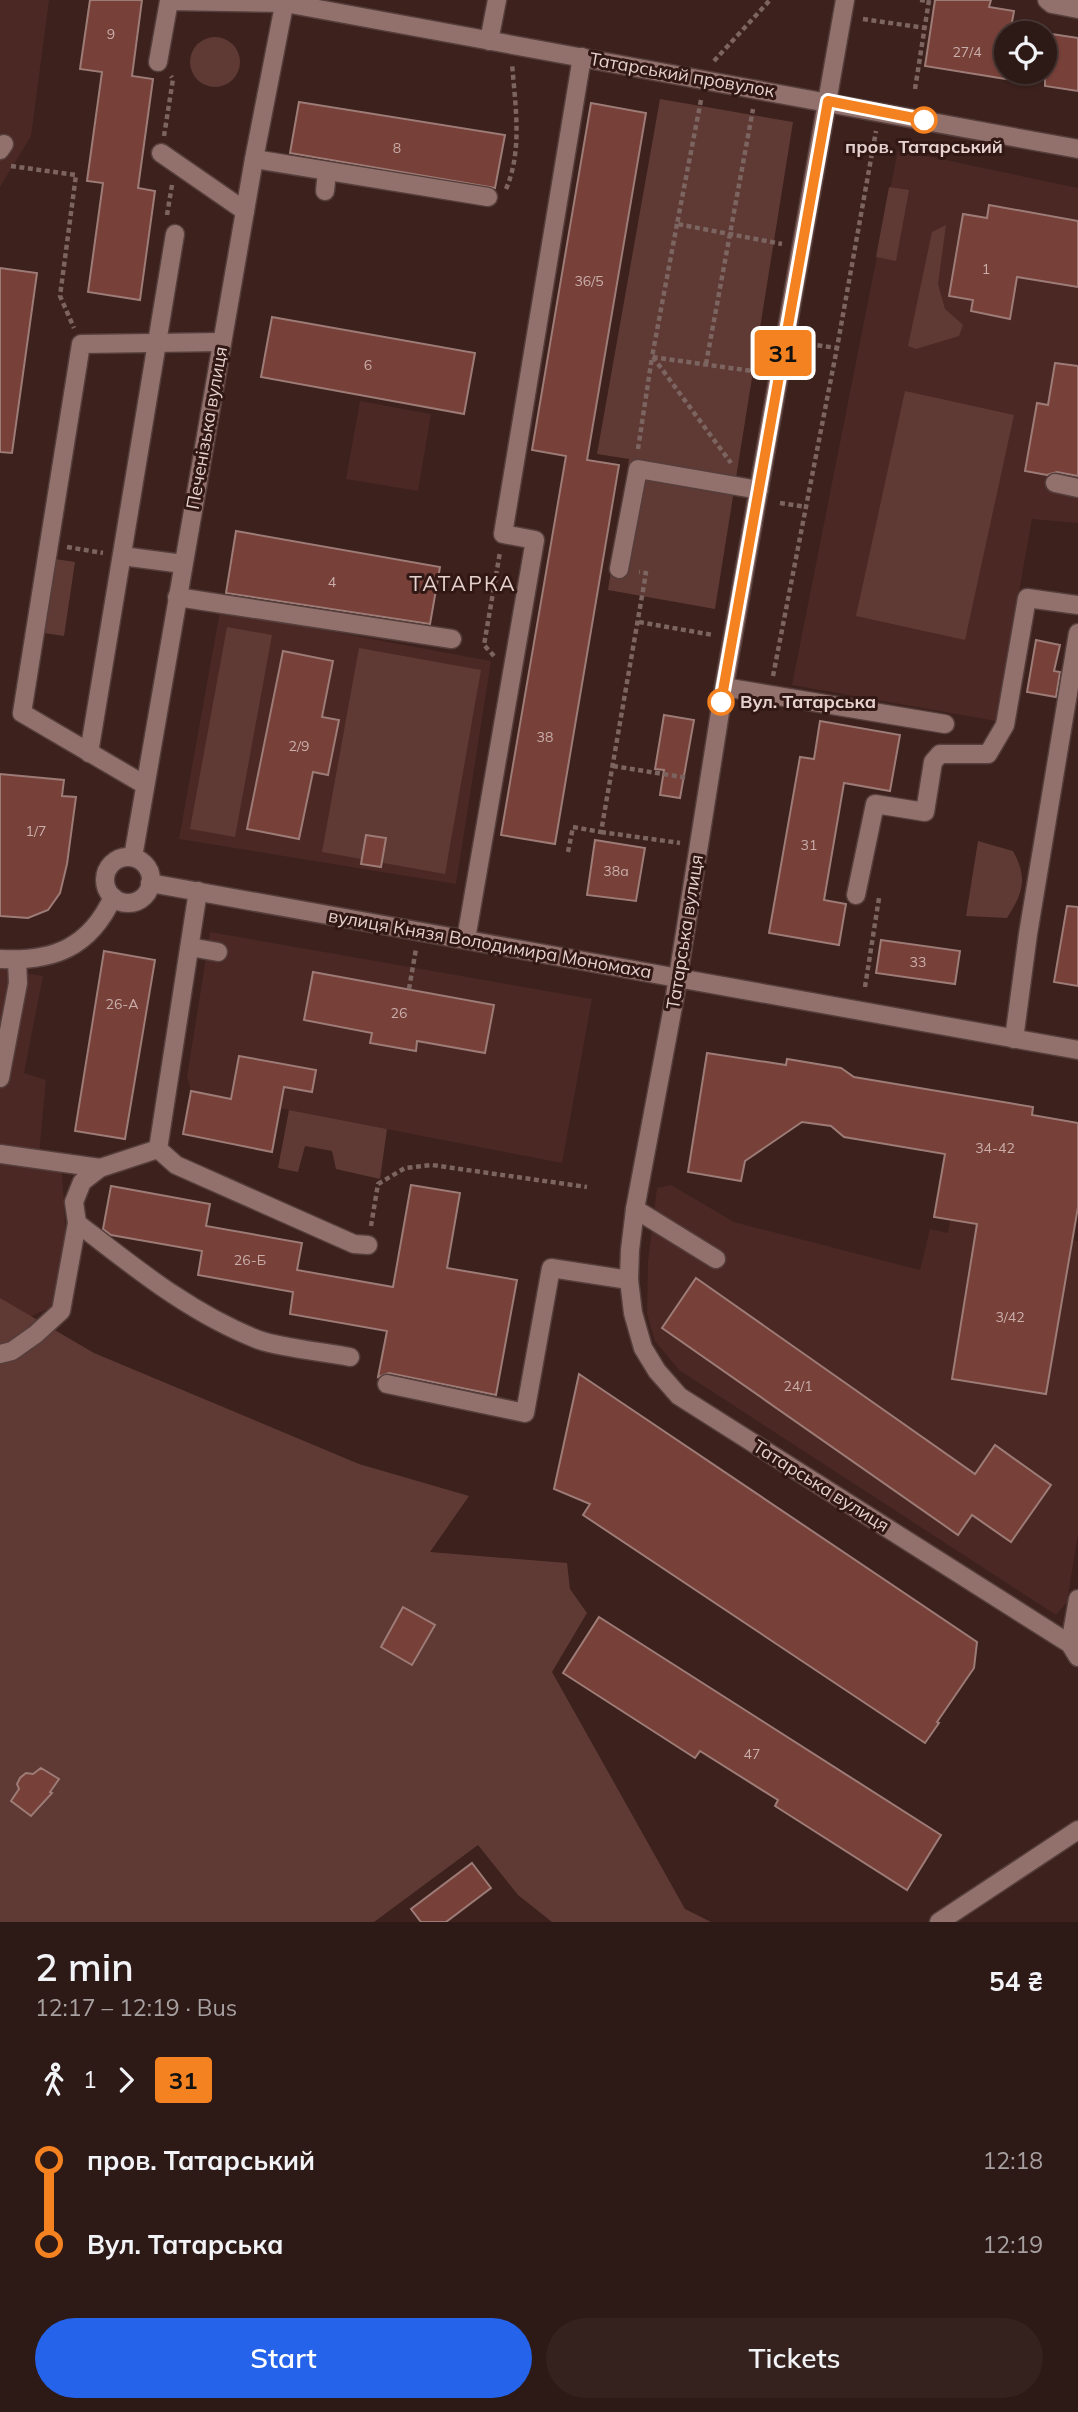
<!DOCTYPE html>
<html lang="en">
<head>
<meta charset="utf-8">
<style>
  :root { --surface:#2d1916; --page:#35221f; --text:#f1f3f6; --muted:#a7a0a1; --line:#483835; --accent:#2563eb }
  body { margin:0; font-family:Mulish,sans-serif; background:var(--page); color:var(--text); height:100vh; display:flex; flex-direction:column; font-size:26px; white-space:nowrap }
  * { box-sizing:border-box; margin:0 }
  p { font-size:23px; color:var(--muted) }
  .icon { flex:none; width:38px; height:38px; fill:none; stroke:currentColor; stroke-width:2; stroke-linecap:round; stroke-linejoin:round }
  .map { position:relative; height:1922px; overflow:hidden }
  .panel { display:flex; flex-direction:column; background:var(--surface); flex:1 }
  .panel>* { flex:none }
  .badge { padding:0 14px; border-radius:5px; font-size:24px; line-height:46px }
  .buttons { position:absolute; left:994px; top:21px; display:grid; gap:14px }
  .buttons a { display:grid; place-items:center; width:63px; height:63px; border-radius:50%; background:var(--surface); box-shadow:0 2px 5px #0004,0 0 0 2px var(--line); font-size:35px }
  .map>.badge { position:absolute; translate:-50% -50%; box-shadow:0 0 0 4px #fff }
  .legs { display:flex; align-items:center; gap:10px; height:77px; padding:0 35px; font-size:23px }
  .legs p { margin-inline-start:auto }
  .overview { display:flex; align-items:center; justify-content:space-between; height:119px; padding:0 35px }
  h1 { font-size:38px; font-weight:600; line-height:52px }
  .button { display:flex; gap:14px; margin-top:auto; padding:14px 35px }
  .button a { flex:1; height:80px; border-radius:42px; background:var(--accent); color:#fff; font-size:28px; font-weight:600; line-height:80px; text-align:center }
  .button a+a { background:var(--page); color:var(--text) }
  ul { padding:0 35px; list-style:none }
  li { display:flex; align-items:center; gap:24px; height:84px; font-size:26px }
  li i { display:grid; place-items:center; width:10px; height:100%; margin:0 9px; background:currentColor }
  li i::after { content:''; width:18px; height:18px; margin:-9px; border:5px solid; border-radius:50%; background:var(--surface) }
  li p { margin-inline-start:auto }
  li:first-child i { background:linear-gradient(#0000 50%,currentColor 0) }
  li:last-child i { background:linear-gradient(currentColor 50%,#0000 0) }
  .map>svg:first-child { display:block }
</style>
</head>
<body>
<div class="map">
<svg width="1078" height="1922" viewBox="0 0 1078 1922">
  <rect width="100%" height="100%" fill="#3c211d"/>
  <g fill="#4b2824">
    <polygon points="0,0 49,0 31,136 0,187"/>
    <polygon points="898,150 1078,188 1078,523 1032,519 996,721 792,685"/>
    <polygon points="360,401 431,414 418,491 346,479"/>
    <polygon points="220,611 491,661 456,884 179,839"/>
    <polygon points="210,932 592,999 562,1163 191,1091 187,1077"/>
    <polygon points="0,969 43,976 24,1073 46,1080 38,1167 62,1173 66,1235 55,1306 19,1321 0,1319"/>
    <polygon points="671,1185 734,1222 920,1270 930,1229 948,1233 950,1220 1078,1241 1078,1533 1067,1602 1056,1615 679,1370 655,1341 647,1314 648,1261 657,1188"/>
  </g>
  <g fill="#5f3a35">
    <circle cx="215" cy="62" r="25"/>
    <polygon points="660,99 793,122 715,609 608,590 629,459 597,454"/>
    <polygon points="889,187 909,190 896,261 876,257"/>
    <polygon points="946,225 938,284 945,309 963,325 959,336 916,349 908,346 932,232"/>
    <polygon points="905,391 1014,415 965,640 856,616"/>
    <polygon points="55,559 75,562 64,636 44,633"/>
    <polygon points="227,627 272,635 235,837 190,829"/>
    <polygon points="359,648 481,670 445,874 322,852"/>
    <path d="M978 841 1013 851C1028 878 1023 893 1007 918L966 916Z"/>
    <polygon points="289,1110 387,1129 380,1179 336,1169 332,1151 305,1146 298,1172 278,1168"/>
    <polygon points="0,1298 94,1353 359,1464 469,1496 430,1552 567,1563 570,1589 587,1613 552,1672 685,1909 711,1922 552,1922 518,1895 478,1845 374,1922 0,1922"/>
  </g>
  <g fill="#774039" stroke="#9d7b76" stroke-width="2">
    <polygon points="90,0 142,0 132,76 153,79 138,188 155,191 140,300 88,292 103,183 87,181 102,72 80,69"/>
    <polygon points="935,0 991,0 989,7 1014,11 1010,33 1006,33 1006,79 925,66"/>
    <polygon points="1045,33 1078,38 1078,91 1045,86"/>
    <polygon points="299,102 505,135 495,188 290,153"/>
    <polygon points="591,103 646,113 587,460 619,465 555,844 501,835 566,456 532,450"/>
    <polygon points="989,205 1078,221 1078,287 1017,277 1010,319 971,311 973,300 949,296 963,214 987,218"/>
    <polygon points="0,268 37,273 12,453 0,452"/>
    <polygon points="272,317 475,353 464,414 261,377"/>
    <polygon points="1055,363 1078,366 1078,476 1057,472 1047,475 1025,471 1037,403 1048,405"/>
    <polygon points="236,531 440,567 430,624 226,593"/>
    <polygon points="1036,640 1060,645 1054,671 1060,672 1056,697 1027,692"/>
    <polygon points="283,651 333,661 322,717 339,720 328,775 313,772 299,839 247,829"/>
    <polygon points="664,715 694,720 680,798 660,795 664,770 655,769"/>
    <polygon points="820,721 900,735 890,791 844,783 824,900 846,904 839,945 769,933 800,757 814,759"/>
    <polygon points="0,774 64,780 62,796 76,797 67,864 60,893 48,910 28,918 0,916"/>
    <polygon points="366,835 386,838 381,867 361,864"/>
    <polygon points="595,840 645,848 636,901 587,895"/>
    <polygon points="1067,906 1078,907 1078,986 1054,982"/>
    <polygon points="881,940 960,951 955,984 876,973"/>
    <polygon points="104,951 155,960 125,1139 75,1131"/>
    <polygon points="313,972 494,1005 485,1053 417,1041 416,1051 370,1043 372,1033 304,1020"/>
    <polygon points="707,1053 786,1065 787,1059 841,1068 854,1077 1033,1107 1032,1115 1078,1123 1078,1207 1046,1394 952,1379 977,1224 934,1217 945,1154 844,1137 831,1126 802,1122 745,1161 741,1181 688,1172"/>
    <polygon points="239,1056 316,1070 312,1092 284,1087 272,1152 183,1134 191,1091 231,1099"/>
    <polygon points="411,1185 460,1193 447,1268 517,1280 496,1395 389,1373 378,1377 387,1331 290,1314 293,1292 198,1275 202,1251 111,1235 103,1229 111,1186 210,1204 206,1226 302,1243 297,1270 393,1287"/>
    <polygon points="696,1278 975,1474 995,1445 1051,1485 1011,1542 972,1515 958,1535 662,1328"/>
    <polygon points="579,1374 977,1642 974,1668 937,1722 939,1723 925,1743 583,1515 590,1504 554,1489"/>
    <polygon points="403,1607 435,1625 412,1665 381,1647"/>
    <polygon points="599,1617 941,1835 907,1890 775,1806 778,1800 700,1751 695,1758 563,1673"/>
    <polygon points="41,1768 59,1779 50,1792 52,1793 31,1816 11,1801 19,1789 17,1784 20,1778 26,1773 33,1774"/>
    <polygon points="472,1863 491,1888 446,1922 421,1922 411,1909"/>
  </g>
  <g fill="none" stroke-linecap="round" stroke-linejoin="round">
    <g stroke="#553e3b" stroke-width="21">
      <g id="minor">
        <polyline points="845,0 724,687 675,996 635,1209 630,1250 629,1280 633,1313 643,1348 657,1371 679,1396 1070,1644 1078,1657"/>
        <polyline points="1047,0 1052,4 1078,9"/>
        <polyline points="489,41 497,0"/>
        <polyline points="158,62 169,1 285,3 1078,149"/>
        <polyline points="0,150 4,144"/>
        <polyline points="161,153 245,211"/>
        <polyline points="254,159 488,197"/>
        <polyline points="325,191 327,171"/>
        <polyline points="1055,483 1078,488"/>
        <polyline points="122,556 183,564"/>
        <polyline points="619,569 638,469 759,490"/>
        <polyline points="177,597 452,639"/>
        <polyline points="724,687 945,724"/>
        <polyline points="89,753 175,234"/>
        <polyline points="145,785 22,713 81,344 222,342"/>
        <polyline points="133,857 254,159 285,0"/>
        <circle cx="128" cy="880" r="23"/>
        <polyline points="150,883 1078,1050"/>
        <polyline points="856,895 875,804 925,812 933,762 940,754 988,754 1005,725 1027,598 1078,605"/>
        <polyline points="466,939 535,540 503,534 582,57"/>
        <polyline points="190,947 218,952"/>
        <path d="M0 959C54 962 90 947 113 897"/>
        <polyline points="1014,1039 1028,934 1078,633"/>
        <polyline points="0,1078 18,983 17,960"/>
        <polyline points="158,1149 198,891"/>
        <polyline points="158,1149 176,1165 354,1244 368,1245"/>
        <polyline points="0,1154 100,1168"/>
        <polyline points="635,1209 716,1259"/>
        <path d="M77 1223C134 1267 191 1314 259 1340 283 1348 324 1352 350 1357"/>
        <polyline points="0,1354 12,1351 36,1334 61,1311 77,1223 74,1202 82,1182 100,1168 158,1149"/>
        <polyline points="387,1384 525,1413 551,1268 629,1280"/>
        <polyline points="1070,1644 1078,1599"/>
        <polyline points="939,1922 1078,1830"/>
      </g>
    </g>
    <g stroke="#7c6460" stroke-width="4.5" stroke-dasharray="5 3.5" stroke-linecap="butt">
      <polyline points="920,0 929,1"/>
      <polyline points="863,19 925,28"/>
      <polyline points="714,61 770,0"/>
      <polyline points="915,89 929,0"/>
      <polyline points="701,100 677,224 782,244"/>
      <polyline points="164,136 173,79 171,76"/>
      <polyline points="11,166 76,175 60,296 74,328"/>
      <path d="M506 189C523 150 515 104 512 63"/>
      <polyline points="167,215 172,185"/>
      <polyline points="677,224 652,357 759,372"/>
      <polyline points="809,344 837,348"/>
      <polyline points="653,357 731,463"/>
      <polyline points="706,364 753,109"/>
      <polyline points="638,449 652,357"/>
      <polyline points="780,503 806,507"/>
      <polyline points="67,547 103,553"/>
      <polyline points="639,622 713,635"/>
      <polyline points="494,656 484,645 500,552"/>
      <polyline points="773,676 837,348 876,131"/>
      <polyline points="613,766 688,778"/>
      <polyline points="601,832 680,843"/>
      <polyline points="568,852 573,827 601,832 646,573 639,572"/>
      <polyline points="865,987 879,898"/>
      <polyline points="409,989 416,949"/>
      <polyline points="371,1226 378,1184 405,1168 432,1165 587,1187"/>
    </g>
    <use href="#minor" stroke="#92716c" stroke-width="18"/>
  </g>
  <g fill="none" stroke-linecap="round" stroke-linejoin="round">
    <g stroke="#fff" stroke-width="16">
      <polyline id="line-1" points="721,702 828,101 924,120"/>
    </g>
    <use href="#line-1" stroke="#f58220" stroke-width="10"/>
  </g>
  <g fill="#fff" stroke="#f58220" stroke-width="3.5">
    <circle cx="924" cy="120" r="12"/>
    <circle cx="721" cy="702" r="12"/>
  </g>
  <g text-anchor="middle" stroke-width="6" stroke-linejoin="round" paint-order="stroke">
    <g font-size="14" fill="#caaeaa">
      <text x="111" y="39">9</text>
      <text x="967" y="57">27/4</text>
      <text x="397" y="153">8</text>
      <text x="986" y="274">1</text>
      <text x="589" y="286">36/5</text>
      <text x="368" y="370">6</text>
      <text x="332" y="587">4</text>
      <text x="545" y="742">38</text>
      <text x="299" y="751">2/9</text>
      <text x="36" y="836">1/7</text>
      <text x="809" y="850">31</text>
      <text x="616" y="876">38а</text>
      <text x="918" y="967">33</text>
      <text x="122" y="1009">26-А</text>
      <text x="399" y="1018">26</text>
      <text x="995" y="1153">34-42</text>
      <text x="250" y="1265">26-Б</text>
      <text x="1010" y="1322">3/42</text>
      <text x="798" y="1391">24/1</text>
      <text x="752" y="1759">47</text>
    </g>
    <g font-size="18" fill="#e5d2cf" stroke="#321814">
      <text transform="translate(682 75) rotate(10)" y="6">Татарський провулок</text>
      <text transform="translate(207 428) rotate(-80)" y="6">Печенізька вулиця</text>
      <text transform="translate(685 932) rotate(-81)" y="6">Татарська вулиця</text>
      <text transform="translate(490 944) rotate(10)" y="6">вулиця Князя Володимира Мономаха</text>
      <text transform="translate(821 1486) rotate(32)" y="6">Татарська вулиця</text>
    </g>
    <g font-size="18" font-weight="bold" fill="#e5d2cf" stroke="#321814">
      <text x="924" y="153">пров. Татарський</text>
      <text x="740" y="708" text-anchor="start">Вул. Татарська</text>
    </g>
    <g font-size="21" letter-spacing="2" fill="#e5d2cf" stroke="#321814">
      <text x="463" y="591">ТАТАРКА</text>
    </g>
  </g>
</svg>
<div class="buttons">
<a><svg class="icon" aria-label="locate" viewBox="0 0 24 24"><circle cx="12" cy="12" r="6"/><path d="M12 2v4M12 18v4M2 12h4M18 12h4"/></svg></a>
</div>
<b class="badge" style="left:783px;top:353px;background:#f58220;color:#111">31</b>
</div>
<section class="panel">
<div class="overview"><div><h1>2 min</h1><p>12:17 – 12:19 · Bus</p></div><b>54 ₴</b></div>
<div class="legs"><svg class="icon" aria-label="walk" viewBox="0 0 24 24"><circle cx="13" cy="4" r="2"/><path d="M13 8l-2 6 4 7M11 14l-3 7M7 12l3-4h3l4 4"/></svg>1<svg class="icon" aria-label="forward" viewBox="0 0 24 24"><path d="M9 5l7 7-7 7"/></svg><b class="badge" style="background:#f58220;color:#111">31</b></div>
<ul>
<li><i style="color:#f58220"></i><b>пров. Татарський</b><p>12:18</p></li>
<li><i style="color:#f58220"></i><b>Вул. Татарська</b><p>12:19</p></li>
</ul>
<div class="button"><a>Start</a><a>Tickets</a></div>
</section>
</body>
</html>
